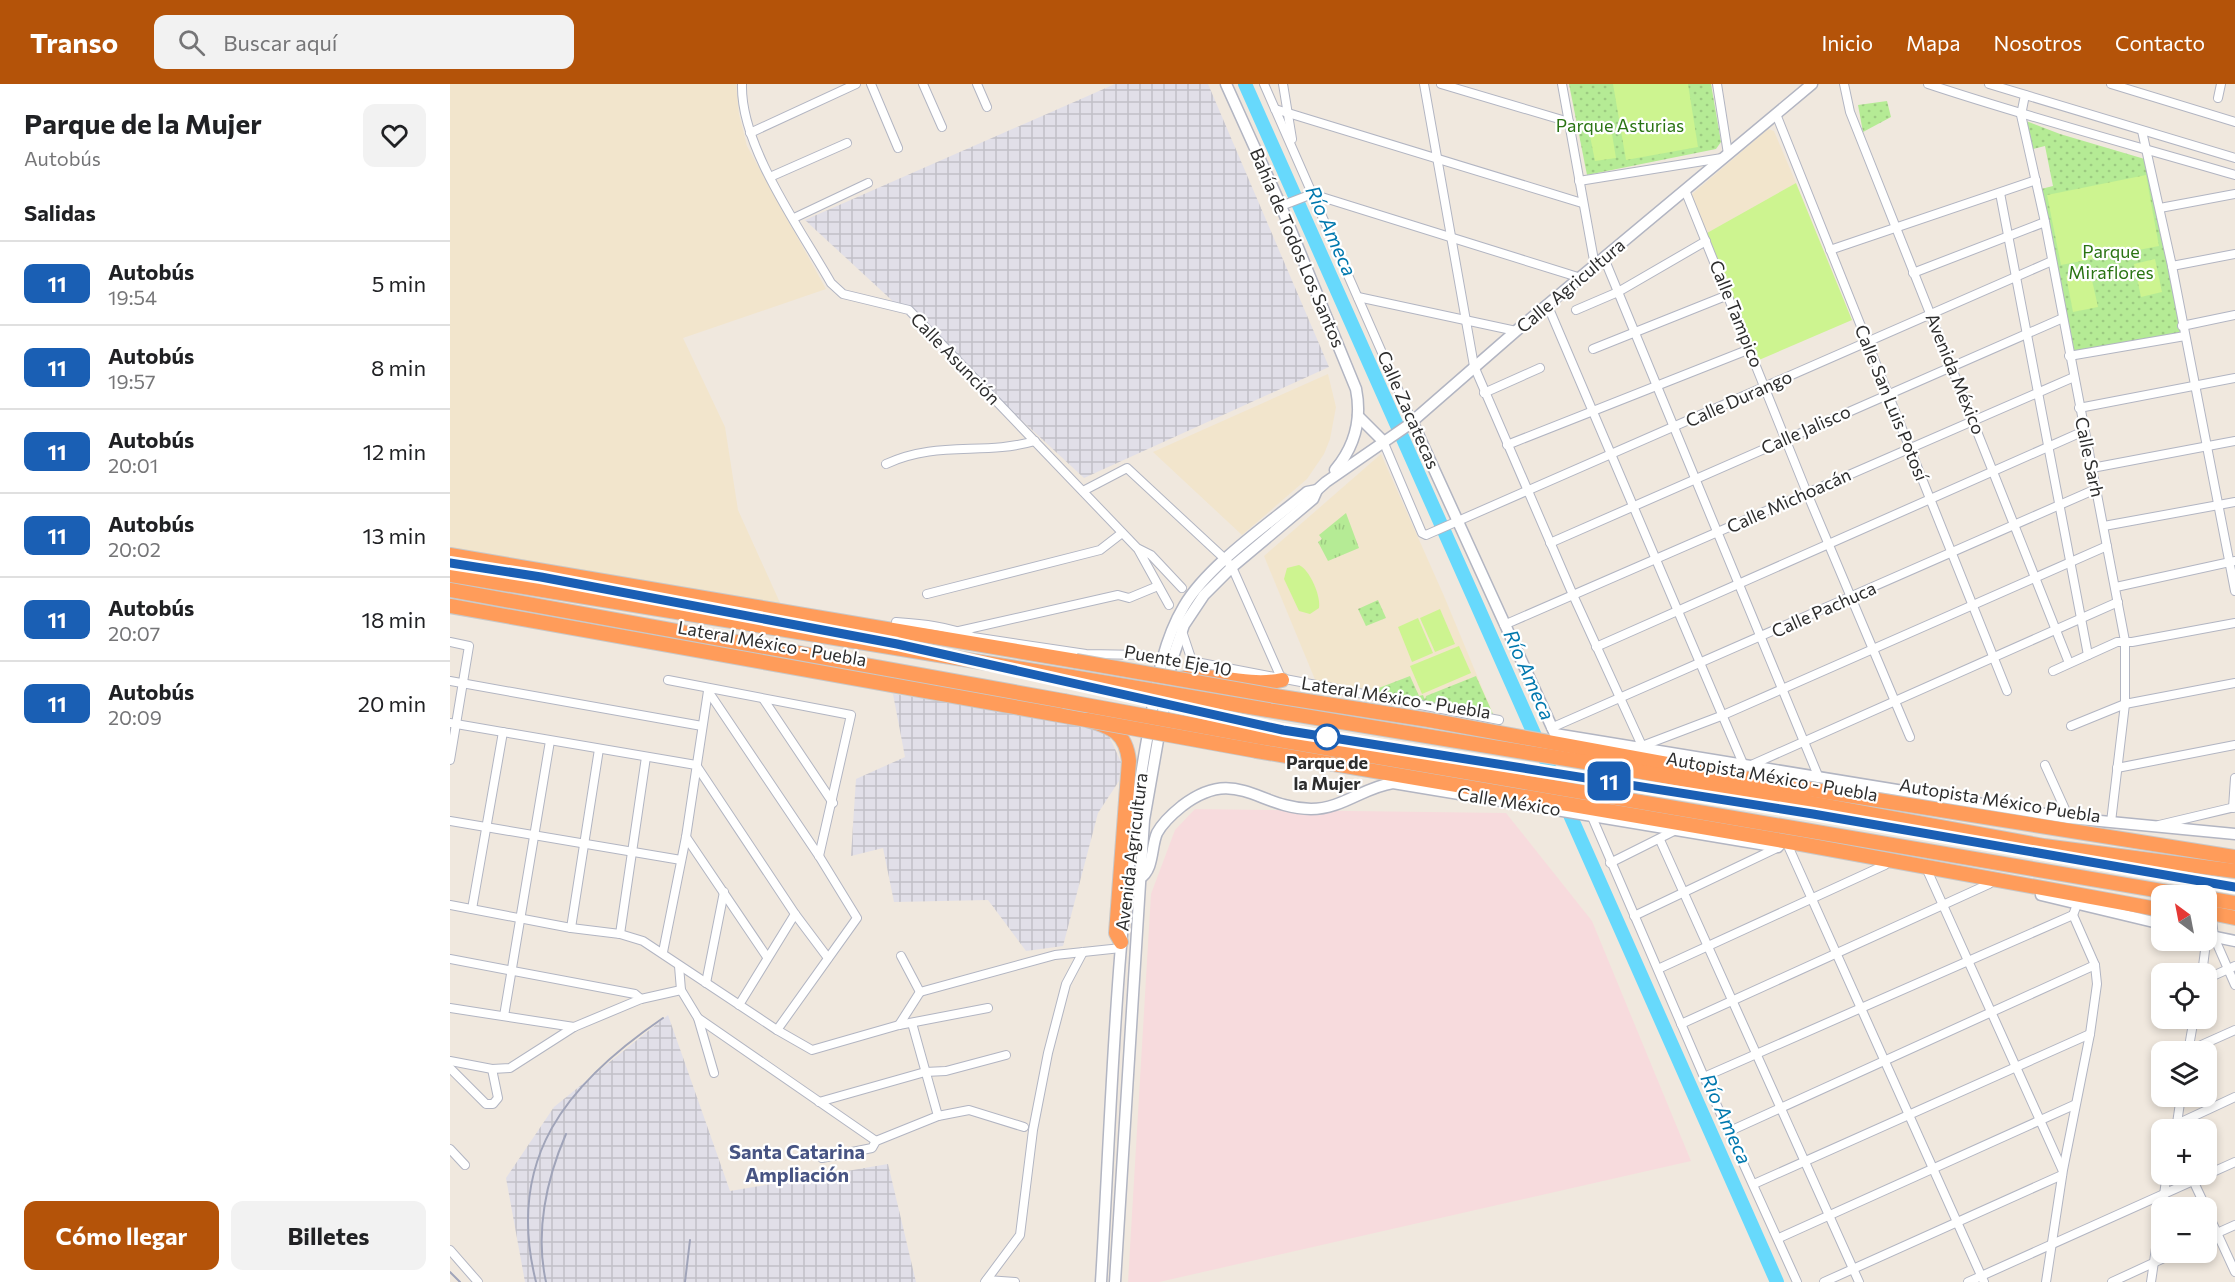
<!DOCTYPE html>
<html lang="es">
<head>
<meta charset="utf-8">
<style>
  :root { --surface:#fff; --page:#f2f2f2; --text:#202124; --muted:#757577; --line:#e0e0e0; --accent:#b45309 }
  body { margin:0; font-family:Commissioner,sans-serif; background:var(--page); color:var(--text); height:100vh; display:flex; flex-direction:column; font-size:22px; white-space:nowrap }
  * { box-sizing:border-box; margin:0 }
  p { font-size:20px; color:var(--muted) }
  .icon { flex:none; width:33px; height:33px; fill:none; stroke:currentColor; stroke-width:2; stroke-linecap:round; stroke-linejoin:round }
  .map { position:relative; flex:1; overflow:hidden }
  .side { display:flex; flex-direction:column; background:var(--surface); width:450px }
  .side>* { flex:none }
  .badge { padding:0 12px; border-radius:9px; font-size:21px; line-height:39px }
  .needle { width:39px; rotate:328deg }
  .tools { position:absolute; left:1701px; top:801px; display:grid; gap:12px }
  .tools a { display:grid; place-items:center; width:66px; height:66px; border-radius:12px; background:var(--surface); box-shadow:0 3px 9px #0003; font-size:30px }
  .map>.badge { position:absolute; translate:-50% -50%; box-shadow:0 0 0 3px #fff }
  h2 { padding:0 24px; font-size:22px; line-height:54px }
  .round { display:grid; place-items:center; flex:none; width:63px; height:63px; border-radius:12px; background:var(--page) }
  .headline { display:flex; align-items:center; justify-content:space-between; height:102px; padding:0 24px }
  h1 { font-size:28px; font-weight:700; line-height:45px }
  .action { display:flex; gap:12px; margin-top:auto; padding:12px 24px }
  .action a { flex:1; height:69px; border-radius:12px; background:var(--accent); color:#fff; font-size:24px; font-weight:700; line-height:69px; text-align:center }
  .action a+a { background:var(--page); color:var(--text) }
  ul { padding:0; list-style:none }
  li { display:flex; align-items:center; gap:18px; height:84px; padding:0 24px; border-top:2px solid var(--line) }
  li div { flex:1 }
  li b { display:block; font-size:22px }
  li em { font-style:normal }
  li .badge { min-width:66px; font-weight:700; text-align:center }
  header { display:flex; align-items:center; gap:36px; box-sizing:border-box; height:84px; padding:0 30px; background:var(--accent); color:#fff }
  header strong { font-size:28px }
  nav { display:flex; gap:33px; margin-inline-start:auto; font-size:21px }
  .search { width:420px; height:54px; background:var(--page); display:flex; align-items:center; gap:15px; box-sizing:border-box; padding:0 21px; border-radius:12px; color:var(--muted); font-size:22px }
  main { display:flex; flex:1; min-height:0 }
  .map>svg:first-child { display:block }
</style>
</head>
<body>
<header>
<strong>Transo</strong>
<div class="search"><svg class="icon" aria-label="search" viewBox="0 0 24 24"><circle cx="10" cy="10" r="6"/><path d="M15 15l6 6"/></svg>Buscar aquí</div>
<nav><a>Inicio</a><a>Mapa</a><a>Nosotros</a><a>Contacto</a></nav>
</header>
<main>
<section class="side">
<div class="headline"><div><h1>Parque de la Mujer</h1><p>Autobús</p></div><a class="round"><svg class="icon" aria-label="heart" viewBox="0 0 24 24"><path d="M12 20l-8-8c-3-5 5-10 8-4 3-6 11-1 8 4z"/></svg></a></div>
<h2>Salidas</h2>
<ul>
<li><span class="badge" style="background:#1a5fb4;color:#fff">11</span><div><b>Autobús</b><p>19:54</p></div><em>5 min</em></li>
<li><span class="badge" style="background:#1a5fb4;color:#fff">11</span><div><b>Autobús</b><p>19:57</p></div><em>8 min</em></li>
<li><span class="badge" style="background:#1a5fb4;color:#fff">11</span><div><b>Autobús</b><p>20:01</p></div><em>12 min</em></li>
<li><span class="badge" style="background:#1a5fb4;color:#fff">11</span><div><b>Autobús</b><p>20:02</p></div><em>13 min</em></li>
<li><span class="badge" style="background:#1a5fb4;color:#fff">11</span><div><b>Autobús</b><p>20:07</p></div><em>18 min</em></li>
<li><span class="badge" style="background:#1a5fb4;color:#fff">11</span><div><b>Autobús</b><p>20:09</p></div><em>20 min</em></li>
</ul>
<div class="action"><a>Cómo llegar</a><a>Billetes</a></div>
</section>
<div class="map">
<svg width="1785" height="1198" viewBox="0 0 1785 1198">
  <defs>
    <pattern id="industrial-grid" width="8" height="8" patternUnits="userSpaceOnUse" patternTransform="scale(1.5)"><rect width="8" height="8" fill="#e1dfe8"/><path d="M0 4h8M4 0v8" fill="none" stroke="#c1c0c7"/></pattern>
    <pattern id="grass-tufts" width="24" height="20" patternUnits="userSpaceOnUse" patternTransform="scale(1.5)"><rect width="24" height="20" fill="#b5eb95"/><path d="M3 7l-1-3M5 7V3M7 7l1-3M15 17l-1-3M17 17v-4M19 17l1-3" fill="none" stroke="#9cca81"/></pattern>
    <pattern id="park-dots" width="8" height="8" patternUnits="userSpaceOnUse" patternTransform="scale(1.5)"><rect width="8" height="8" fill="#b5eb95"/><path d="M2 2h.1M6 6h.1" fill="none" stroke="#9cca81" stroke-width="1.8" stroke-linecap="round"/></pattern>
  </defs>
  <rect width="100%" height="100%" fill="#f0e8de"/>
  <g fill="url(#industrial-grid)">
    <polygon points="665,0 758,0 879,283 634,394 355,136"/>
    <polygon points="443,610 638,640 653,646 660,654 671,678 669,697 648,729 613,862 576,867 538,816 444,818 433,764 401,772 406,695 455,673"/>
    <polygon points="218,931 280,1107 438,1080 466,1198 75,1198 56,1094 104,1023"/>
  </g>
  <g fill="#f2e5cc">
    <polygon points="0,0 286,0 289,30 297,62 376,205 233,254 275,343 288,426 331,521 0,465"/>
    <polygon points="1318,45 1324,47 1346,99 1257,149 1241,111"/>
    <polygon points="878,290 886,323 880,355 874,370 857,395 792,451 703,368"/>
    <polygon points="931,370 994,512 1043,630 866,598 814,472"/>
  </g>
  <polygon fill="#f7dbdd" points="745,725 1056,729 1142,837 1241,1077 709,1198 678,1198 701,810 725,746"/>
  <polygon fill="url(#grass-tufts)" points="896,429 909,464 878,477 868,458 872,455 869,451"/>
  <g fill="url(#park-dots)">
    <polygon points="1119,0 1261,0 1271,58 1266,65 1137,91"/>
    <polygon points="1437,17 1441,33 1413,48 1408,21"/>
    <polygon points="1576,37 1610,50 1698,76 1733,251 1622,268 1591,105 1603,102 1595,62 1583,65"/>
    <polygon points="928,516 936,534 916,542 908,525"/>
    <polygon points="960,592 969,612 973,611 975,616 976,612 1026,592 1043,630 921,607"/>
  </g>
  <g fill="#cdf490">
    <polygon points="1163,0 1238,0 1248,63 1176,76"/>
    <polygon points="1160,38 1166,74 1145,77 1138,42"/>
    <polygon points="1696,91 1709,162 1611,181 1597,111"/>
    <polygon points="1346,99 1402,236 1309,276 1257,149"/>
    <polygon points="1705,175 1712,208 1691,213 1684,180"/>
    <polygon points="1640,187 1648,223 1623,228 1616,192"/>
    <path d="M849 481C860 486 871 512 869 524L860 530 849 527 834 495 837 484Z"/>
    <polygon points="990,525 1005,560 985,568 970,534"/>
    <polygon points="968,534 983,569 962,578 948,543"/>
    <polygon points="1009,562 1021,589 972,610 960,582"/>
  </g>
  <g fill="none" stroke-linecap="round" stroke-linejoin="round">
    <path stroke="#67d9fc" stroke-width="14" d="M795 0C971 400 1153 797 1327 1198"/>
    <g stroke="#b2b5c2" stroke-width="10">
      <g id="street">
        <path d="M292 0C290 62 351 146 381 199L393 210 459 226 688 465 719 521"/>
        <polyline points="421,0 448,64"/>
        <polyline points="473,0 492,43"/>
        <polyline points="527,0 537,23"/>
        <polyline points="814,0 962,337"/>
        <polyline points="833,0 842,55"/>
        <polyline points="974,0 1024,282 1123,511 1193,664"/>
        <polyline points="991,0 1119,38"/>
        <polyline points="1112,0 1145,182"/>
        <polyline points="1267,0 1278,70"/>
        <polyline points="1394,0 1400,28 1619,579"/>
        <path d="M1478 0C1580 34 1683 61 1785 91"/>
        <polyline points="1539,0 1785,74"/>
        <polyline points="1661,0 1785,38"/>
        <polyline points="1575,11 1571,31 1595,138 1675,557 1675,620 1661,738"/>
        <polyline points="1768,14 1771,0"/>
        <polyline points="825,25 1132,119"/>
        <polyline points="1326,30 1557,607"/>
        <polyline points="1692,47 1722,182 1785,507"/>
        <polyline points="300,49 406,0"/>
        <polyline points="320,93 397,59"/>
        <polyline points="1129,97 1272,74"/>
        <polyline points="1235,106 1357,409 1460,653"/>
        <polyline points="1550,109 1638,571"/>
        <polyline points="831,122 862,110 1131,194"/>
        <polyline points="1710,124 1785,110"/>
        <polyline points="344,134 418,99"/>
        <polyline points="1380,166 1586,96"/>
        <polyline points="1154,174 1369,694"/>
        <polyline points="1722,182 1785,170"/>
        <polyline points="1463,189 1595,138"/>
        <polyline points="908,213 1066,247"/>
        <polyline points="1097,220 1294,682"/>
        <polyline points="1126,226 1168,208 1256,157"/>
        <polyline points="1732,242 1785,231"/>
        <polyline points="1143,265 1278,211"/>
        <polyline points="1619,272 1735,252"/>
        <polyline points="1034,309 1090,284"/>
        <polyline points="1629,324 1785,294"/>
        <polyline points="933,357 972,449 976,451 1602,177"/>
        <polyline points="1057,361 1300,265"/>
        <path d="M436 380C488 356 533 372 585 357"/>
        <polyline points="1642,384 1785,357"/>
        <polyline points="633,407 677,384 776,476 782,483 832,596"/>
        <polyline points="1654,442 1785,418"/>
        <polyline points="1100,459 1613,234"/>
        <polyline points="689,465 701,471 732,504"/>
        <polyline points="1666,503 1785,477"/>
        <polyline points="477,510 650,466 672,449"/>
        <path d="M446 538C472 540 498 542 523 553L636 570 694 571"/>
        <polyline points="1054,541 1624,293"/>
        <polyline points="509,547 668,511 679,514 708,502"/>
        <polyline points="732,547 741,574 746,578 1049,636"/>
        <polyline points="0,558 19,562 0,676"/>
        <polyline points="1146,563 1634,347"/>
        <polyline points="1603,587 1667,558 1682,558 1785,539"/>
        <polyline points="218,596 401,631 369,772"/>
        <polyline points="0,597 252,642"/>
        <polyline points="258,607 369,772 407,834 327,946"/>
        <polyline points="314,616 383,719"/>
        <polyline points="0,639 246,681 345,830 378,874"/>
        <polyline points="1621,642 1675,620 1785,599"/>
        <polyline points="1101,644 1646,405"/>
        <polyline points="1192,662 1271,632 1657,462"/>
        <polyline points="1595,681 1619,734"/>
        <polyline points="1299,682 1668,518"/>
        <polyline points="1667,684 1785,661"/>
        <polyline points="1783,724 1785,694"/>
        <polyline points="1142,733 1254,993 1347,1198"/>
        <polyline points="0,737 231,776"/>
        <polyline points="1709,741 1785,723"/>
        <polyline points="236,753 317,873"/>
        <polyline points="1210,756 1409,1198"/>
        <polyline points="1339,764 1534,1198"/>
        <polyline points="1160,779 1228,745"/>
        <polyline points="1478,788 1612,1085"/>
        <polyline points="0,821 121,844 170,850 193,857 327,946 362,966 449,941 538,924"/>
        <polyline points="22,825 53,648"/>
        <polyline points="1184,832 1329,763"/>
        <polyline points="1762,836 1764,853 1785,901"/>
        <polyline points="121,844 149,665"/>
        <polyline points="170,850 196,673"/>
        <polyline points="213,868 236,753 258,607"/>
        <polyline points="451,872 470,908"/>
        <polyline points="0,875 185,910 191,915"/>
        <polyline points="229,882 231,906 248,934 426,1057"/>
        <polyline points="1208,885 1435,781"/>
        <polyline points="1752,890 1757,851"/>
        <polyline points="1756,895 1785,882"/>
        <polyline points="256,899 274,808"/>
        <polyline points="470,908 605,871 671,864"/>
        <polyline points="289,921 345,830"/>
        <polyline points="0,924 124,943"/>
        <polyline points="54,932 100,657"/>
        <polyline points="248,934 264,989"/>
        <polyline points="462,939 488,1032"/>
        <polyline points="1231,940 1539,800"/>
        <polyline points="449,941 470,908"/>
        <polyline points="1738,967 1785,946"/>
        <polyline points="1738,968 1744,934"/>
        <polyline points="0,977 42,985 60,984 124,943 191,915 231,906"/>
        <polyline points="0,984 36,1020 43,1020 48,1014 42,985"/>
        <polyline points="1254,993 1623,831 1628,818"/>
        <polyline points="369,1018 475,988 496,987 556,971"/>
        <polyline points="1727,1040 1785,1013"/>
        <polyline points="1726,1046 1731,1012"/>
        <polyline points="1280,1047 1645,881"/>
        <polyline points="0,1065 15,1081"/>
        <polyline points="372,1074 422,1064 426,1057 488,1032 519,1026 574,1043"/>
        <polyline points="1740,1090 1756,1124"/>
        <polyline points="1304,1100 1640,950"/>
        <polyline points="1756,1125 1785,1188"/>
        <polyline points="1329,1154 1624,1021"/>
        <polyline points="1756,1154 1785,1141"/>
        <polyline points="0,1166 28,1198"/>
        <polyline points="537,1196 565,1198"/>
        <polyline points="535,1198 570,1151 583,1046 598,969 616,900 633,868"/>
        <polyline points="1374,1198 1612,1091"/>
        <polyline points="1518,1198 1785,1078"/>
        <polyline points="1596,1198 1613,1086 1640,950 1647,900 1645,881 1623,831"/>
        <polyline points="1662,1198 1727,1168"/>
        <polyline points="1701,1198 1717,1090"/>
      </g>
    </g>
    <g stroke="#b2b5c2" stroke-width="13">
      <g id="secondary">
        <path d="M776 0 831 122 906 305C912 335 905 362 885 386"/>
        <polyline points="908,332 933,357"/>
        <polyline points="962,337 1105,650 1619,734 1785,750"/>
        <path d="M690 794C704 786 701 762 707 749 713 738 722 730 732 722 786 681 807 724 861 725 892 725 914 703 943 699L1328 763"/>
        <polyline points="1591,811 1712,840"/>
        <polyline points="1756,851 1785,857"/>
        <path d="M651 1198C662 1019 665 838 696 661 705 613 709 564 734 522 758 481 820 439 857 408L867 406"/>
        <polyline points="665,1198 694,736 722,576 734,541 754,511 782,483 863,415 867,406 876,398 957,342 1066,247 1362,0"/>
      </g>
    </g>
    <g stroke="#c8c8c8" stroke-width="16">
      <g id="highway">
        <polyline points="0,471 626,577"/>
        <polyline points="0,491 622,593"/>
        <polyline points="0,506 614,617"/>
        <path d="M0 522 637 636C662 643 676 649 679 677L666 849 671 858"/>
        <path d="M729 595C764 587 796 604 832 596"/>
        <polyline points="825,612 979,636 1321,699 1785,773"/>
        <polyline points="818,626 1165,683 1594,762 1785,787"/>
        <polyline points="810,653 1741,812"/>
        <polyline points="807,667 1351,760 1712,826"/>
        <polyline points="1756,814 1785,819"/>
        <polyline points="1756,828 1785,834"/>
      </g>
    </g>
    <use href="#street" stroke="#fff" stroke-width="8"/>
    <use href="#secondary" stroke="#fff" stroke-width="10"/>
    <use href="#highway" stroke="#ff9c5a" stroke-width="14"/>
    <g stroke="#a0a4b9" stroke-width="2">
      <polyline points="0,1188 10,1198"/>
      <path d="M86 1198C55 1075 116 1000 213 934"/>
      <path d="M96 1198C85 1149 96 1096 116 1050"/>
      <polyline points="235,1198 240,1156"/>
    </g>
    <g stroke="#c8c8c8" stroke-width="16" stroke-linecap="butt">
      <g id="highway-bridge">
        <polyline points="626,577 825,612"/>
        <polyline points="622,593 818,626"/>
        <polyline points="614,617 810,653"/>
        <polyline points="637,636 807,667"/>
      </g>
    </g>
    <use href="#highway-bridge" stroke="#ff9c5a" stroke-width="14"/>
  </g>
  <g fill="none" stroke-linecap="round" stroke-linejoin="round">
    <g stroke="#fff" stroke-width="14">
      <polyline id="line" points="0,479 91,493 447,560 833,646 1363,730 1785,803"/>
    </g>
    <use href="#line" stroke="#1a5fb4" stroke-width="9"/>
  </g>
  <circle fill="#fff" stroke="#1a5fb4" stroke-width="3" cx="877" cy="653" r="12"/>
  <g text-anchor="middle" stroke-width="4.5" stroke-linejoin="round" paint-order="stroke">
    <g font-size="18" fill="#2a7413" stroke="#fff">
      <text x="1170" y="48">Parque Asturias</text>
      <text x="1661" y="174">Parque<tspan x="1661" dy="21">Miraflores</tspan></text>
    </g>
    <g font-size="18" fill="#2d2d2d" stroke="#fff">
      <text transform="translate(847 164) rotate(67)" y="6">Bahía de Todos Los Santos</text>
      <text transform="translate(1121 202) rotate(-40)" y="6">Calle Agricultura</text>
      <text transform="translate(1286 230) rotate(68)" y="6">Calle Tampico</text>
      <text transform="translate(505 275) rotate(46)" y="6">Calle Asunción</text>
      <text transform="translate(1505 290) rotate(68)" y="6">Avenida México</text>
      <text transform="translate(1289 315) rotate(-24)" y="6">Calle Durango</text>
      <text transform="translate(1441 319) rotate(68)" y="6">Calle San Luis Potosí</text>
      <text transform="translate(958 326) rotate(66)" y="6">Calle Zacatecas</text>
      <text transform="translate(1356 346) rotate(-24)" y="6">Calle Jalisco</text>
      <text transform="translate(1639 373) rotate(78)" y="6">Calle Sarh</text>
      <text transform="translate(1339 417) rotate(-24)" y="6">Calle Michoacán</text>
      <text transform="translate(1374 526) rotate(-24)" y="6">Calle Pachuca</text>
      <text transform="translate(322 560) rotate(10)" y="6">Lateral México - Puebla</text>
      <text transform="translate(728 577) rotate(10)" y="6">Puente Eje 10</text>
      <text transform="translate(946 614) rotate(9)" y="6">Lateral México - Puebla</text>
      <text transform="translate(1322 693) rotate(10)" y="6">Autopista México - Puebla</text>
      <text transform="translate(1550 717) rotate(9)" y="6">Autopista México Puebla</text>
      <text transform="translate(1059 718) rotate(9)" y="6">Calle México</text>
      <text transform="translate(682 768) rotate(-83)" y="6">Avenida Agricultura</text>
    </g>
    <g font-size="18" font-weight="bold" fill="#2d2d2d" stroke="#fff">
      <text x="877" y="685">Parque de<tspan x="877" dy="21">la Mujer</tspan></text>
    </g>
    <g font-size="20" font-style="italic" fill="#0078ae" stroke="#fff">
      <text transform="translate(881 147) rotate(66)" y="7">Río Ameca</text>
      <text transform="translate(1079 591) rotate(66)" y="7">Río Ameca</text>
      <text transform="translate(1276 1035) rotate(66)" y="7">Río Ameca</text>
    </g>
    <g font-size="20" font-weight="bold" fill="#475483" stroke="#fff">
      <text x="347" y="1075">Santa Catarina<tspan x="347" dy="23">Ampliación</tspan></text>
    </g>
  </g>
</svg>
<div class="tools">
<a><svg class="needle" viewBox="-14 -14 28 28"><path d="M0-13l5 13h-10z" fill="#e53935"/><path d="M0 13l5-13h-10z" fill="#757577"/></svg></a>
<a><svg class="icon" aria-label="locate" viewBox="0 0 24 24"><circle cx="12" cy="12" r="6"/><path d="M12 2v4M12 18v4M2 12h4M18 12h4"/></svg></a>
<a><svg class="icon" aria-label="layers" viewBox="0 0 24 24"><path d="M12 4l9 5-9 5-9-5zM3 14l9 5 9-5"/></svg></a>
<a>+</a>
<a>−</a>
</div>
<b class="badge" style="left:1159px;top:697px;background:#1a5fb4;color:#fff">11</b>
</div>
</main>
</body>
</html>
